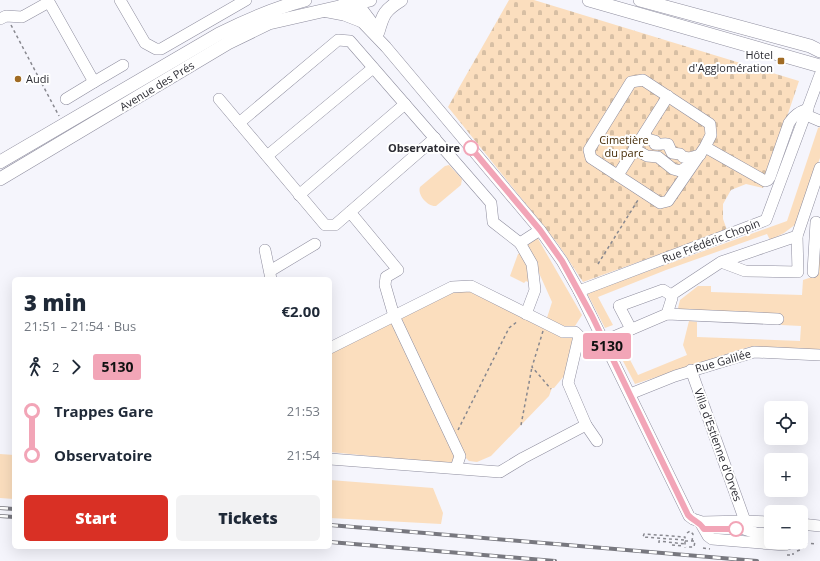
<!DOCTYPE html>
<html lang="en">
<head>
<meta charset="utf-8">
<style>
  :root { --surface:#fff; --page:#f2f2f3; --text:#1f2937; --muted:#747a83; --accent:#d93025 }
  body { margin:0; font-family:"Open Sans",sans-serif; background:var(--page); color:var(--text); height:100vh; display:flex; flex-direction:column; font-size:15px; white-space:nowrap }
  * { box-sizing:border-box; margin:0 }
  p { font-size:13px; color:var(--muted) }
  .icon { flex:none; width:22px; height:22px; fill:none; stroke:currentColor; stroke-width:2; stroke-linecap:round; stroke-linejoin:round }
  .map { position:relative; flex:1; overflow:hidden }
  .drawer { position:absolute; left:12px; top:277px; width:320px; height:272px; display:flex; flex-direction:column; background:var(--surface); border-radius:6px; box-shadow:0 4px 16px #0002 }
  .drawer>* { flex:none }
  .badge { padding:0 8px; border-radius:3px; font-size:14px; line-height:26px }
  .controls { position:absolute; left:764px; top:401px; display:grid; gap:8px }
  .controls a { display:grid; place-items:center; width:44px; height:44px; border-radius:6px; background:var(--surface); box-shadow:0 4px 16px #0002; font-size:20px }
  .map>.badge { position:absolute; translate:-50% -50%; box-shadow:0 0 0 2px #fff }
  .legs { display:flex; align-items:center; gap:6px; height:44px; padding:0 12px; font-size:13px }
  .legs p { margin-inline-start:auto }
  .overview { display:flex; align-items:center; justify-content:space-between; height:68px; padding:0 12px }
  h1 { font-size:22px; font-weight:800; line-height:30px }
  .button { display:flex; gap:8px; margin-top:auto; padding:8px 12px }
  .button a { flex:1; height:46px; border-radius:6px; background:var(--accent); color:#fff; font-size:16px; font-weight:800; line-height:46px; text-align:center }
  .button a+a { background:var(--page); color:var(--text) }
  ul { padding:0 12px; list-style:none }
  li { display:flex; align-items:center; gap:14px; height:44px; font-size:15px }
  li i { display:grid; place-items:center; width:6px; height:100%; margin:0 5px; background:currentColor }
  li i::after { content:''; width:10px; height:10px; margin:-5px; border:3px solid; border-radius:50%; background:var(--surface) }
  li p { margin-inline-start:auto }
  li:first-child i { background:linear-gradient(#0000 50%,currentColor 0) }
  li:last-child i { background:linear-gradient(currentColor 50%,#0000 0) }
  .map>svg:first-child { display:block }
</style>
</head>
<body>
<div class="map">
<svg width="820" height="561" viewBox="0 0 820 561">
  <defs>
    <pattern id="cemetery-stones" width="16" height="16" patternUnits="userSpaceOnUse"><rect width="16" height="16" fill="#fbdebe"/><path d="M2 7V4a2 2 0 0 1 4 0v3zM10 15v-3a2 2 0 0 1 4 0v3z" fill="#d7bfa4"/></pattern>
  </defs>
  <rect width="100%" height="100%" fill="#f5f5fc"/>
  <g fill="#fbdebe">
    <polygon points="820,127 820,158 796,224 784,233 770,240 767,234 666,270 598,297 613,325 605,328 587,293 787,221 818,128"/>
    <path d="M449 165 462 179 461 185 436 206C428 207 417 195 420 187L445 166Z"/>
    <polygon points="820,232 820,350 749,347 635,384 613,342 619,339 638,375 687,355 683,345 689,321 697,322 697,337 800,341 801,326 781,325 783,315 683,312 678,308 680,300 698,286 711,286 711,292 802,295 803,280 815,276"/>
    <polygon points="537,237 582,315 575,326 564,329 546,321 552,302 526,244"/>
    <polygon points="520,253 527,260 531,284 526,281 524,283 510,276 518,254"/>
    <polygon points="472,290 572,336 575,340 569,370 554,388 552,388 549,396 491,456 477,462 469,461 464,456 400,320 404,316 454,291 463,292"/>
    <polygon points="393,322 457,452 455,459 450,464 330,452 330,353"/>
    <polygon points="0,454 14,455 14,499 0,498"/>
    <polygon points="330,480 433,488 443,513 441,524 330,518"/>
  </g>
  <polygon fill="url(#cemetery-stones)" points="509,0 534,0 799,81 763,188 746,184 731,190 723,204 723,219 727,230 583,282 558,244 448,107"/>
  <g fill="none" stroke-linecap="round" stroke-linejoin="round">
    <g stroke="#8e8d9e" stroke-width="12">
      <g id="minor">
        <polyline points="120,0 145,43 156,49 161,49 246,0"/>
        <polyline points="344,0 362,22 386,47 540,230 562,261 579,291 689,516 693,519 702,522 745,521 771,522"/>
        <polyline points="355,0 374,25"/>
        <polyline points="323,11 344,15 362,22"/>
        <polyline points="0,19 6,16 22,17 49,2 94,82 123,65"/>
        <polyline points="66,99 94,82"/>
        <polyline points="219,99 325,225 335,225 350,212 398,270 386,277 385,285 394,316 460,456 456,468"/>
        <polyline points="806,115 820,121"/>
        <polyline points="239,123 338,40 350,41 491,203 493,222 520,243"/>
        <path d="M645 133 647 139 655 141V144C660 145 664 143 668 144L672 153 680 154 683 157 689 158 700 155"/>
        <path d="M705 147 668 201 660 203 591 158 589 150 631 82 643 80 710 124 711 135 705 147 765 181 768 180 770 177 789 123C794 115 799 112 808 109"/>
        <polyline points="634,149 647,156 658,157 673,169 680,171 693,163"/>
        <polyline points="267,156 373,68"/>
        <polyline points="618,175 668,96"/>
        <polyline points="299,195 405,104"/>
        <polyline points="350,212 435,138"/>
        <polyline points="797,236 820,168"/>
        <polyline points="265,250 271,279"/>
        <polyline points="270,271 315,244"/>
        <polyline points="813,272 816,222"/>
        <polyline points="579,291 766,220 820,75"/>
        <polyline points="671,295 721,262 745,271 798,272 797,236 721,262"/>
        <polyline points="526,314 535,290 532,264 520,243 540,230"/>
        <polyline points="631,329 619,306 663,290 671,295 672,298 667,314"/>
        <polyline points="604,341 667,314 778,319"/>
        <polyline points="330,348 452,287 471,286 563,332 575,332 579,336 568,383 586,425 523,458 500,472 330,459"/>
        <polyline points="691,370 745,521"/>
        <polyline points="630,394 675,376 754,352 820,355"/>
        <polyline points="586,425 597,441"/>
        <polyline points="700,522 708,536 712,539 785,545 793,542"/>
        <polyline points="801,524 820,526"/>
        <polyline points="741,528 756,533 771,534"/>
      </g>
    </g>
    <g stroke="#8e8d9e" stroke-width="14">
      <g id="major">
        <polyline points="589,0 820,66"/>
        <polyline points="640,0 810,46 820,51"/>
        <path d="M378 32C383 14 385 10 401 0"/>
        <path d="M0 162 219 34C247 20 275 8 305 0"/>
        <polyline points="0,179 228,43 269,23 370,0"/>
      </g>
    </g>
    <g stroke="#88888f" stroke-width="1.5" stroke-dasharray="3 3" stroke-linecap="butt">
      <polyline points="11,25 59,116"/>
      <polyline points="598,264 638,200"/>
      <polyline points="543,331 532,367 551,389"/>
      <polyline points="521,425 532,367"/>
      <polyline points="458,430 509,328 518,321"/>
      <polyline points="687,533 690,531 693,534 692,541"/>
      <polyline points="684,540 643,537 644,534 685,537 685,548"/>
      <polyline points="685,541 695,541 694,547 686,547"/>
      <polyline points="659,543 659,541 685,544"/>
      <polyline points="805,543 817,544"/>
      <polyline points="672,545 683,546"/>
      <polyline points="703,548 710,549"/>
      <path d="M797 551C807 548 805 543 807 534"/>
      <polyline points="787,555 793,555 793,553"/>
    </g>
    <use href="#minor" stroke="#fff" stroke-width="11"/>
    <use href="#major" stroke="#fff" stroke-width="13"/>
    <g stroke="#78787f" stroke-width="4">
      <g id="rail">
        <polyline points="0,508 14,509"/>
        <polyline points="0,516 14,517"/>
        <polyline points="330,525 757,561"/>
        <polyline points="330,542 555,561"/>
      </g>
    </g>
    <use href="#rail" stroke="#fff" stroke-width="2.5" stroke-dasharray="8" stroke-linecap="butt"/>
  </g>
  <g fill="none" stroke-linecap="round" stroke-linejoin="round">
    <g stroke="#fff" stroke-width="9">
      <path id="line-1" d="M471 148 540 230 562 261 592 316 688 515C694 522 698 520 704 529H736"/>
    </g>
    <use href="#line-1" stroke="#f2a5b7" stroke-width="6"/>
  </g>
  <g fill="#a06b24" stroke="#fff" stroke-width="1.5">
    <rect x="777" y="57" width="8" height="8" rx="2"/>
    <circle cx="18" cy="79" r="4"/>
  </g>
  <g fill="#fff" stroke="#f2a5b7" stroke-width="2">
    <circle cx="471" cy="148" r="7"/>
    <circle cx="736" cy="529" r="7"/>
  </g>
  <g text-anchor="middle" stroke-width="4" stroke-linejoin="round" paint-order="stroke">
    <g font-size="11" fill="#2b2b32" stroke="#fff" text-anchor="end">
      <text x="773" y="59">Hôtel<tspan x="773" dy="13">d'Agglomération</tspan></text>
      <text x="26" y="83" text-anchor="start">Audi</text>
    </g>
    <g font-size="11" fill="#2b2b32" stroke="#fff">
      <text transform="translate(157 86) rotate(-31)" y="4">Avenue des Prés</text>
      <text transform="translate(711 241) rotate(-21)" y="4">Rue Frédéric Chopin</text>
      <text transform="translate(723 361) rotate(-16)" y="4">Rue Galilée</text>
      <text transform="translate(718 445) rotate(70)" y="4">Villa d'Estienne d'Orves</text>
    </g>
    <g font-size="11" fill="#442a05" stroke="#fff">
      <text x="624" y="144">Cimetière<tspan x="624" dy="13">du parc</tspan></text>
    </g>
    <g font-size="11" font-weight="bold" fill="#2b2b32" stroke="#fff" text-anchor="end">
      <text x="460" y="152">Observatoire</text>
    </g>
  </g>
</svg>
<div class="controls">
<a><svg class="icon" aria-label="locate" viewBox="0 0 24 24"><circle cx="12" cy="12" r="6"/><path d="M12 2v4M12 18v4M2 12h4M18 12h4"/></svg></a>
<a>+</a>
<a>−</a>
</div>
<b class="badge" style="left:607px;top:346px;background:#f2a5b7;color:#111">5130</b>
<section class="drawer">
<div class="overview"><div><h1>3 min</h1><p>21:51 – 21:54 · Bus</p></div><b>€2.00</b></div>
<div class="legs"><svg class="icon" aria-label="walk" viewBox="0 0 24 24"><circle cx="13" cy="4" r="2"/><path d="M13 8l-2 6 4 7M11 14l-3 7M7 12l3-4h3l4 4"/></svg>2<svg class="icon" aria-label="forward" viewBox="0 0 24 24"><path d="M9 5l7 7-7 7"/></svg><b class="badge" style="background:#f2a5b7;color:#111">5130</b></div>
<ul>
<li><i style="color:#f2a5b7"></i><b>Trappes Gare</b><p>21:53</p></li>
<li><i style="color:#f2a5b7"></i><b>Observatoire</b><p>21:54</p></li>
</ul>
<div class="button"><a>Start</a><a>Tickets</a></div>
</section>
</div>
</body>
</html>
